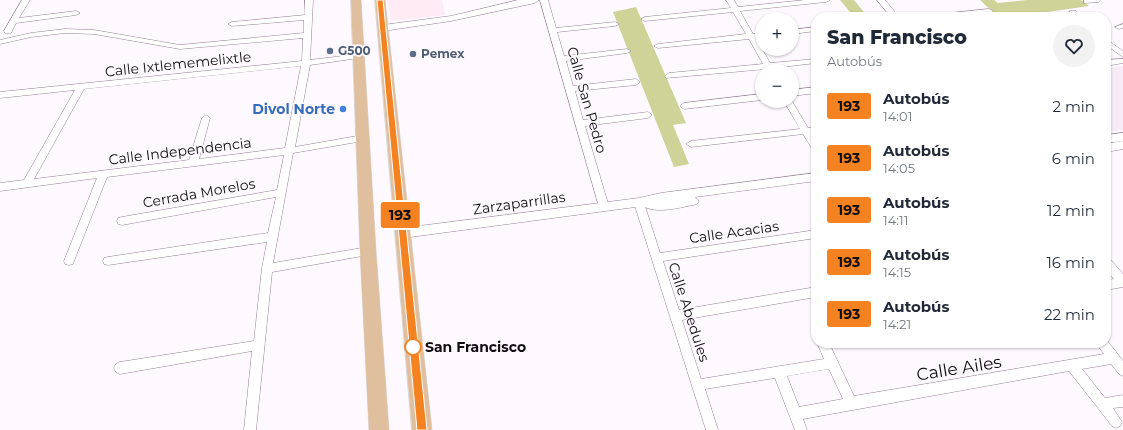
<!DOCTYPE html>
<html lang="es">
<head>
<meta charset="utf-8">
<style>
  :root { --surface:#fff; --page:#f2f2f3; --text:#1f2937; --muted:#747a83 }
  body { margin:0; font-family:Montserrat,sans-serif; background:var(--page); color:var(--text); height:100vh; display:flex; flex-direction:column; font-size:15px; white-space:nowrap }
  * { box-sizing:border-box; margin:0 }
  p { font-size:13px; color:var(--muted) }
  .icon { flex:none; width:22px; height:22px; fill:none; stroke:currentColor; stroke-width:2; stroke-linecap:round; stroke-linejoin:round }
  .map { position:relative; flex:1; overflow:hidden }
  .sheet { position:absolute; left:811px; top:12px; width:300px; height:336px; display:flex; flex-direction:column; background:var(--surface); border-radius:16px; box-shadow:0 1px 3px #0004 }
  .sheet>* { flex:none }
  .badge { padding:0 8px; border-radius:3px; font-size:14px; line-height:26px }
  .fabs { position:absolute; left:755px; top:12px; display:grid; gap:8px }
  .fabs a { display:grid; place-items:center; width:44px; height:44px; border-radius:50%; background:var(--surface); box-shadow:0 1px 3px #0004; font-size:20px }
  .map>.badge { position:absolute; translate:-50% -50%; box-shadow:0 0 0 2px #fff }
  .round { display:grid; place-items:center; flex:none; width:42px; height:42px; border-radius:21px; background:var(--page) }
  .headline { display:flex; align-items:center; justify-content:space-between; height:68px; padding:0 16px }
  h1 { font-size:19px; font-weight:800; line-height:30px }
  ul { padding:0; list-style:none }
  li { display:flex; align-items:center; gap:12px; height:52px; padding:0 16px }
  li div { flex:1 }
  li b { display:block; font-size:15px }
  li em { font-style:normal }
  li .badge { min-width:44px; font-weight:700; text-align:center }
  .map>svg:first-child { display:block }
</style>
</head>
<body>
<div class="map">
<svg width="1123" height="430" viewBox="0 0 1123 430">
  <rect width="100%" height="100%" fill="#fef9fe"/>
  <polygon fill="#feebf4" points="388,0 442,0 445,15 391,21"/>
  <polygon fill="#f6ebf7" points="1123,66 1123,130 1106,132 1106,68"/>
  <g fill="#cfd397">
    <polygon points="840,0 854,0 868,17 854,17"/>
    <polygon points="980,0 994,0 998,3 1027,0 1081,0 1089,6 1013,17 998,17"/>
    <polygon points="636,7 686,123 673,125 689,164 674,167 613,12"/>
  </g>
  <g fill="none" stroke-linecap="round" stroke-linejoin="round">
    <g stroke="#948096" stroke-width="1">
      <g id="minor">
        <polygon points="22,0 30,0 19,18 76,11 80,13 76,15 16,23 11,33 5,33 4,31"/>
        <path d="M305 0H313L310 60 359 54 363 56 359 58 310 65 295 147 363 135 368 138 363 141 293 153 273 263 368 247 372 248 373 251 372 254 368 255 272 272 256 430H244L252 351 120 374 116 372 114 368 116 364 120 362 254 341 262 268 267 242 108 265 104 264 103 261 104 258 108 257 268 233 276 197 122 225 118 224 117 221 118 218 122 217 277 190 284 155 107 177 74 261 73 264 69 265 65 264 64 261 97 178 0 191V183L24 180 75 90 0 98V92L302 61 303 38 180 49 94 34 65 33 31 37 0 44V40L31 33 65 29 94 30 180 45 304 33V20L232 26 228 24 232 22 305 15ZM301 66 285 148 199 159 210 118 206 115 202 118 189 160 34 179 84 89Z"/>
        <polygon points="540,0 548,0 556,28 615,22 619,24 615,26 557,32 564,56 627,49 631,51 627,53 566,61 573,86 636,79 640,82 636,85 575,91 583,120 648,112 652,115 648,118 585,126 609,207 607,210 601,210 599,207"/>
        <polygon points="726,0 734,0 738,7 805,0 830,0 826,2 740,11 753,34 762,33 762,37 756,38 770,63 816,59 816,63 773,68 775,71 767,71 766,69 666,78 665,76 669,73 763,64 749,39 658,48 654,46 658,44 746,34 733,12 645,21 641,19 645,17 731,8"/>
        <polygon points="877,0 885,0 899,17 891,17"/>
        <polygon points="1084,0 1100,0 1099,2 1084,3"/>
        <polygon points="989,9 993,11 992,13 953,17 927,17 931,15"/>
        <polygon points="1070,11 1076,11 1082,17 1073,17 1069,13"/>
        <polygon points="1028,13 1034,13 1037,17 1029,17 1027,15"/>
        <polygon points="1123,24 1123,28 1119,29 1115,27"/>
        <polygon points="816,27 816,31 792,34 792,30"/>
        <polygon points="1106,39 1123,51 1123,57 1106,45"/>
        <polygon points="1123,59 1123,63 1106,66 1106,60"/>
        <polygon points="816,87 816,93 792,96 792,90"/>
        <polygon points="762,94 762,100 684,109 680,106 684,103"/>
        <polygon points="784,101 792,101 808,128 816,127 816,133 812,134 816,140 816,151 813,150 803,134 691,147 686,144 691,141 800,129"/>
        <path d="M639 199 642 200 644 203 660 253 816 230V238L663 261 679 310 816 287V297L682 320 701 379 824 359 818 345 819 343H829L854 396 1104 354 1096 343H1106V339L1123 361V376L1119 374 1111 364 1082 369 1105 398 1123 395V407L1113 408 1122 422 1120 426 1116 428 1112 426 1069 371 803 419 807 430H795L775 378 705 389 718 430H706L634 203 636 200ZM829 369 843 399 799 407 787 376Z"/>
        <polygon points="1106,258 1110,259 1123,274 1123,287 1106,290 1106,280 1114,279 1106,270"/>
      </g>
    </g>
    <g stroke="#948096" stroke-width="1">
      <g id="tertiary">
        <polygon points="518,0 539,0 535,3 451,21 383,31 378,28 383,25 451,16"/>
        <polygon points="1123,133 1123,141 1106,143 1106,135"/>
        <polygon points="1123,141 1123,149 1106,152 1106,144"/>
        <path d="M816 173V181L695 197 699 201 697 204 693 205C678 208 656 214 643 206L403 238 399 236 397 233 399 230 403 228 639 198 661 193Z"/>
      </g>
    </g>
    <g stroke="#d9d8d9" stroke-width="1">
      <g id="primary">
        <polygon points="351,0 361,0 376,251 389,430 369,430 360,251"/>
        <polygon points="375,0 385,0 432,430 412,430"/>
      </g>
    </g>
    <use href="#minor" fill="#fff" fill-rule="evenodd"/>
    <use href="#tertiary" fill="#fff" fill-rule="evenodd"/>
    <use href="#primary" fill="#e0bf9e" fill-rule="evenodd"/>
  </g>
  <polygon fill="#f58220" stroke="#fff" points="377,0 383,0 427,430 417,430"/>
  <g fill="#5c6f8a" stroke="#fef9fe" stroke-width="1.5">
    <circle cx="330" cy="51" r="4"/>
    <circle cx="413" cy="54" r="4"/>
  </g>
  <circle fill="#3f7fe0" stroke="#fef9fe" stroke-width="1.5" cx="343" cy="109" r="4"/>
  <circle fill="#fff" stroke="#f58220" stroke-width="2" cx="413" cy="347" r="8"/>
  <g text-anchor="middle" stroke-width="3.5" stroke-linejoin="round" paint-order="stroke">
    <g font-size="12" font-weight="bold" fill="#4e5e75" stroke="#fef9fe" text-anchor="start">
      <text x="338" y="55">G500</text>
      <text x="421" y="58">Pemex</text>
    </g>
    <g font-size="14" fill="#120b12" stroke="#fef9fe">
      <text transform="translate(178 64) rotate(-6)" y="5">Calle Ixtlememelixtle</text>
      <text transform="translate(587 100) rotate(74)" y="5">Calle San Pedro</text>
      <text transform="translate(180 151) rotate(-7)" y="5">Calle Independencia</text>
      <text transform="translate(199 193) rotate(-10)" y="5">Cerrada Morelos</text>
      <text transform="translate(519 203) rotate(-8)" y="5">Zarzaparrillas</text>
      <text transform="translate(734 232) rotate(-8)" y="5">Calle Acacias</text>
      <text transform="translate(689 312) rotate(72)" y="5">Calle Abedules</text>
    </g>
    <g font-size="14" font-weight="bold" fill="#366cbe" stroke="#fef9fe" text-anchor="end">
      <text x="335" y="114">Divol Norte</text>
    </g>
    <g font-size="14" font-weight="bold" fill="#120b12" stroke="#fef9fe" text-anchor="start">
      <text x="425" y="352">San Francisco</text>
    </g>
    <g font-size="17" fill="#120b12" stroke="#fef9fe">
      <text transform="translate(959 368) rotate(-9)" y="6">Calle Ailes</text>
    </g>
  </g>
</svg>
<div class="fabs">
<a>+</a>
<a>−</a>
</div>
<b class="badge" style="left:400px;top:215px;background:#f58220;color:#111">193</b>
<section class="sheet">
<div class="headline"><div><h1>San Francisco</h1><p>Autobús</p></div><a class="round"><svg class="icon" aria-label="heart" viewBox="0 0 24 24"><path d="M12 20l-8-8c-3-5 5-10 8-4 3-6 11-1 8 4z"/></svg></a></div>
<ul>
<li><span class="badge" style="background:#f58220;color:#111">193</span><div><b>Autobús</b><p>14:01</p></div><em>2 min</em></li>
<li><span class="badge" style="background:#f58220;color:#111">193</span><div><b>Autobús</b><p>14:05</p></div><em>6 min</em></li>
<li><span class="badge" style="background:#f58220;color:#111">193</span><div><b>Autobús</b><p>14:11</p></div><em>12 min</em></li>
<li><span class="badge" style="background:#f58220;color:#111">193</span><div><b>Autobús</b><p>14:15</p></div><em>16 min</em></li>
<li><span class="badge" style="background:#f58220;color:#111">193</span><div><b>Autobús</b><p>14:21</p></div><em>22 min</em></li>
</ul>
</section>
</div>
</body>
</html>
